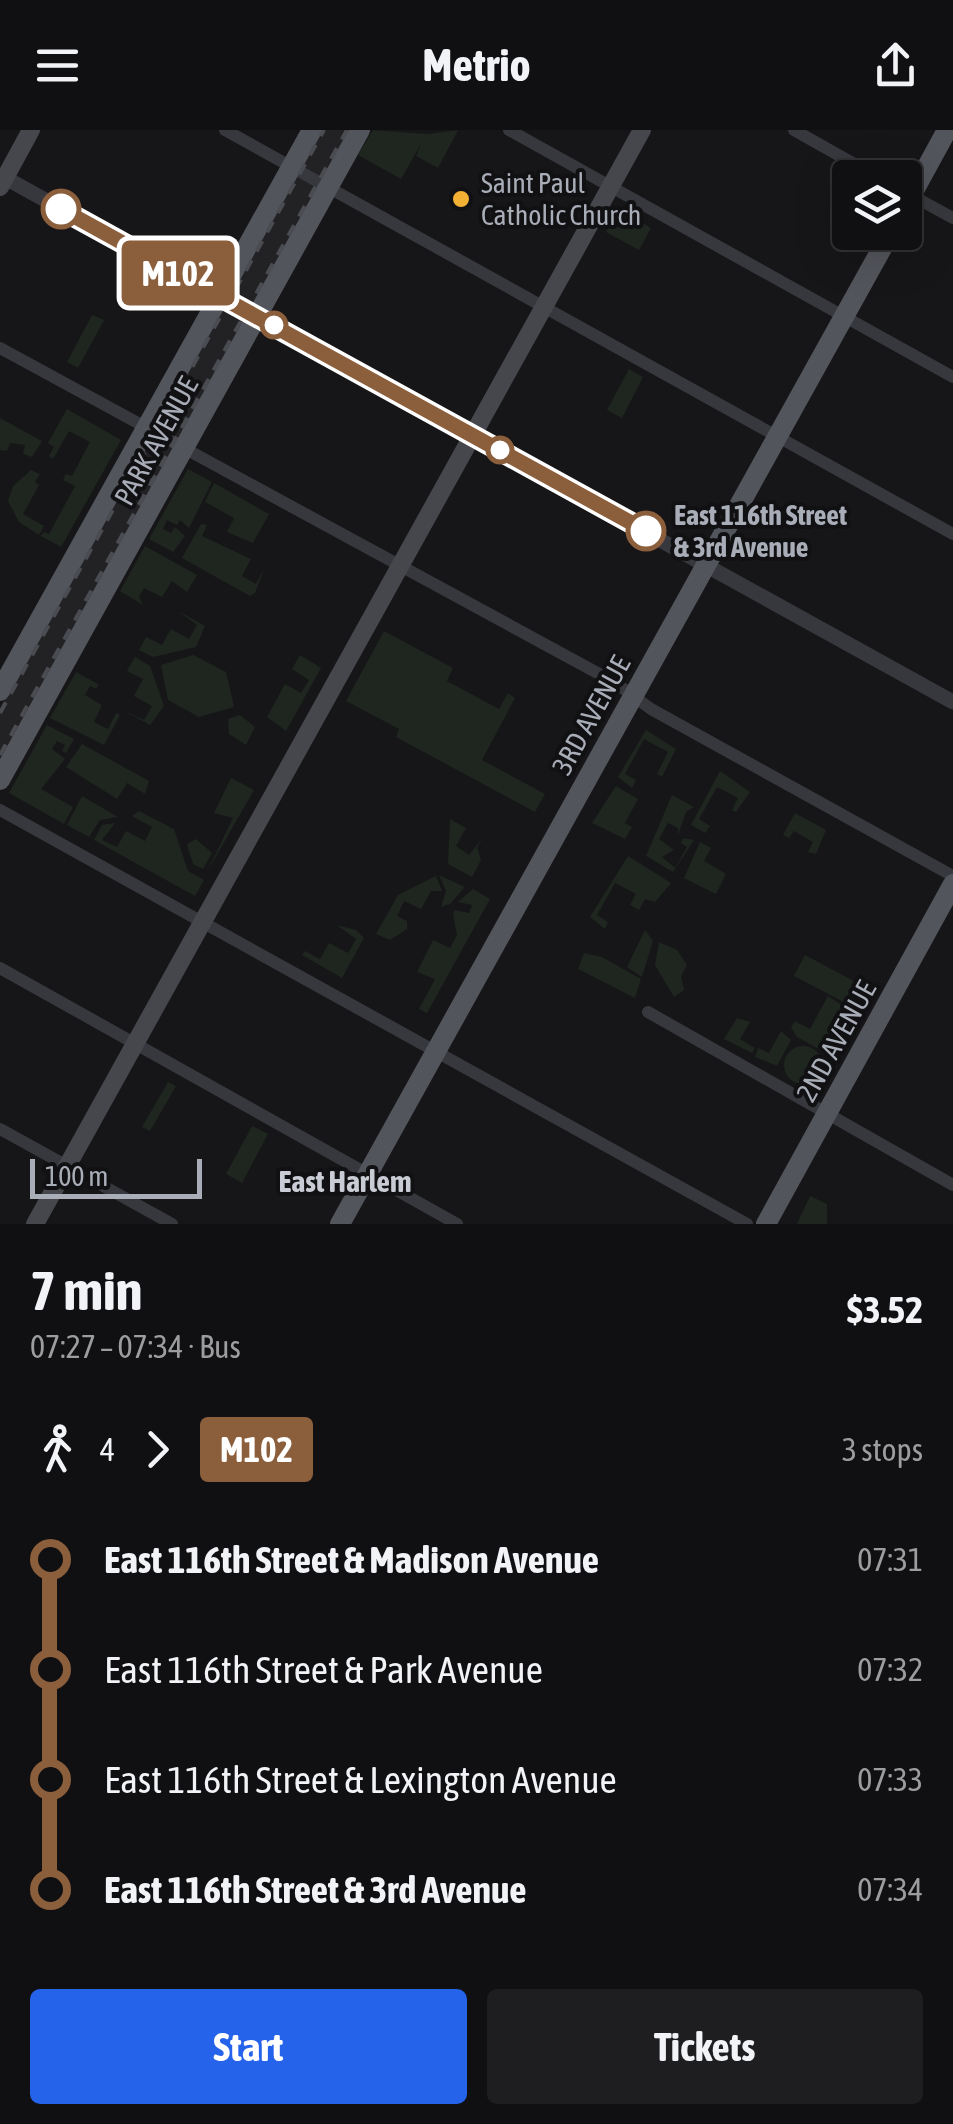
<!DOCTYPE html>
<html lang="en">
<head>
<meta charset="utf-8">
<style>
  :root { --surface:#101012; --page:#1e1e20; --text:#f1f3f6; --muted:#9c9d9f; --line:#303032; --accent:#2563eb }
  body { margin:0; font-family:"Asap Condensed",sans-serif; background:var(--page); color:var(--text); height:100vh; display:flex; flex-direction:column; font-size:38px; white-space:nowrap }
  * { box-sizing:border-box; margin:0 }
  p { font-size:32px; color:var(--muted) }
  .icon { flex:none; width:55px; height:55px; fill:none; stroke:currentColor; stroke-width:2; stroke-linecap:round; stroke-linejoin:round }
  .map { position:relative; height:1094px; overflow:hidden }
  .side { display:flex; flex-direction:column; background:var(--surface); flex:1 }
  .side>* { flex:none }
  .badge { padding:0 20px; border-radius:8px; font-size:35px; line-height:65px }
  .controls { position:absolute; left:832px; top:30px; display:grid; gap:20px }
  .controls a { display:grid; place-items:center; width:90px; height:90px; border-radius:10px; background:var(--surface); box-shadow:0 10px 40px #0002,0 0 0 2px var(--line); font-size:50px }
  .scale { position:absolute; left:30px; bottom:25px; width:172px; box-sizing:border-box; padding-left:10px; border:5px solid #a8adb8; border-top:0; font-size:28px; line-height:35px; white-space:nowrap; color:#a8adb8; -webkit-text-stroke:8px #111113; paint-order:stroke }
  .map>.badge { position:absolute; translate:-50% -50%; box-shadow:0 0 0 5px #fff }
  .legs { display:flex; align-items:center; gap:15px; height:110px; padding:0 30px; font-size:32px }
  .legs p { margin-inline-start:auto }
  .headline { display:flex; align-items:center; justify-content:space-between; height:170px; padding:0 30px }
  h1 { font-size:55px; font-weight:700; line-height:75px }
  .action { display:flex; gap:20px; margin-top:auto; padding:20px 30px }
  .action a { flex:1; height:115px; border-radius:10px; background:var(--accent); color:#fff; font-size:40px; font-weight:700; line-height:115px; text-align:center }
  .action a+a { background:var(--page); color:var(--text) }
  ul { padding:0 30px; list-style:none }
  li { display:flex; align-items:center; gap:35px; height:110px; font-size:38px }
  li i { display:grid; place-items:center; width:15px; height:100%; margin:0 12px; background:currentColor }
  li i::after { content:''; width:25px; height:25px; margin:-12px; border:8px solid; border-radius:50%; background:var(--surface) }
  li p { margin-inline-start:auto }
  li:first-child i { background:linear-gradient(#0000 50%,currentColor 0) }
  li:last-child i { background:linear-gradient(currentColor 50%,#0000 0) }
  header { display:flex; justify-content:space-between; align-items:center; height:130px; padding:0 30px; background:var(--surface); font-size:45px; font-weight:700 }
  .map>svg:first-child { display:block }
</style>
</head>
<body>
<header><svg class="icon" aria-label="menu" viewBox="0 0 24 24"><path d="M4 6h16M4 12h16M4 18h16"/></svg>Metrio<svg class="icon" aria-label="share" viewBox="0 0 24 24"><path d="M12 15V3M7 8l5-5 5 5M5 13v7h14v-7"/></svg></header>
<div class="map">
<svg width="953" height="1094" viewBox="0 0 953 1094">
  <rect width="100%" height="100%" fill="#161618"/>
  <polygon fill="#222225" points="319,0 352,0 0,637 0,577"/>
  <g fill="#1e261f">
    <polygon points="373,0 427,4 458,0 438,38 416,26 421,14 401,49 358,25"/>
    <polygon points="619,79 651,98 639,120 606,102"/>
    <polygon points="92,185 104,190 78,238 67,232"/>
    <polygon points="629,239 643,247 622,288 607,280"/>
    <polygon points="67,279 121,310 61,417 41,406 44,402 49,404 75,356 63,350 66,344 72,346 90,312 69,301 53,329 49,326 54,317 48,313"/>
    <polygon points="0,288 42,311 32,327 23,324 25,315 10,313 7,321 0,320"/>
    <polygon points="188,339 212,352 189,398 180,390 177,395 167,390 163,399 171,403 175,397 185,406 173,422 149,409"/>
    <polygon points="31,340 40,344 35,352 39,355 23,384 44,396 39,405 19,392 8,371 13,356"/>
    <polygon points="214,353 269,384 253,413 227,402 234,388 205,372"/>
    <polygon points="201,394 207,395 202,406 251,429 242,446 256,454 265,437 255,463 250,466 182,428"/>
    <polygon points="145,416 197,445 187,462 172,451 162,467 144,458 139,467 143,475 120,461"/>
    <polygon points="178,481 205,496 196,517 153,527 139,520 146,507 162,515 171,499 189,509 197,495"/>
    <polygon points="384,501 453,538 447,551 499,579 508,563 515,568 482,630 545,664 535,682 396,607 399,599 346,571"/>
    <polygon points="193,525 226,542 234,577 199,587 168,570 161,535"/>
    <polygon points="300,525 321,538 286,601 267,587 285,554 301,563 309,550 292,539"/>
    <polygon points="135,527 150,536 164,576 150,595 123,580 144,590 152,576 134,566 143,549 127,541"/>
    <polygon points="76,542 98,554 97,559 90,556 85,565 102,575 94,592 108,599 116,583 120,585 104,615 50,588"/>
    <polygon points="240,585 255,597 246,615 229,604 228,589"/>
    <polygon points="47,595 74,609 66,623 62,621 65,615 57,611 52,619 65,629 41,659 73,677 64,694 9,663"/>
    <polygon points="646,600 676,619 662,647 657,644 668,622 644,609 625,644 636,650 632,658 618,647"/>
    <polygon points="82,614 149,651 145,664 127,653 117,669 66,637"/>
    <polygon points="720,641 750,662 736,682 732,680 738,668 717,657 699,689 710,696 705,703 691,695"/>
    <polygon points="231,648 254,660 207,742 233,688 214,683"/>
    <polygon points="616,656 638,669 625,693 632,697 625,709 592,693"/>
    <polygon points="672,665 694,677 686,682 678,705 678,698 668,693 659,709 674,720 662,727 675,738 687,717 681,713 683,708 694,710 673,742 646,726"/>
    <polygon points="82,666 118,687 100,690 89,707 67,695"/>
    <polygon points="139,681 174,699 188,741 204,750 195,766 94,710 102,695 115,693 102,710 117,717 126,701 145,711 152,697 132,686"/>
    <polygon points="795,683 826,700 816,724 808,722 813,712 794,701 789,708 783,705"/>
    <polygon points="450,689 466,698 456,716 469,725 484,706 477,717 481,730 472,747 448,734"/>
    <polygon points="196,709 212,723 203,739 193,734 187,714"/>
    <polygon points="700,712 711,718 704,731 726,744 716,764 684,748"/>
    <polygon points="628,726 671,753 655,772 645,769 639,780 630,775 636,764 615,753 597,785 608,792 605,799 590,787"/>
    <polygon points="439,745 465,757 450,774 441,777 446,761"/>
    <polygon points="436,746 442,761 431,761 421,779 404,771 397,786 407,791 407,799 390,810 376,804 398,765"/>
    <polygon points="473,759 490,769 427,883 419,879 435,849 417,842 433,810 450,818 457,805 453,784 455,780 469,783 472,775 458,772"/>
    <polygon points="337,795 356,800 364,808 342,848 302,825 305,821 320,829 329,813 348,823 356,809"/>
    <polygon points="645,800 653,811 642,847 627,837"/>
    <polygon points="659,812 677,820 687,835 681,846 684,860 674,867 655,835"/>
    <polygon points="584,823 602,827 641,849 635,868 578,839"/>
    <polygon points="805,825 865,857 855,878 794,846"/>
    <polygon points="828,866 852,882 826,923 797,907 791,897 795,891 810,899"/>
    <polygon points="737,888 750,892 740,909 755,918 752,923 724,909"/>
    <polygon points="781,901 791,910 777,936 755,927 758,918 769,923"/>
    <circle cx="803" cy="935" r="19"/>
    <polygon points="168,952 176,956 150,1001 142,997"/>
    <polygon points="252,996 268,1004 242,1053 226,1044"/>
    <polygon points="810,1066 827,1074 827,1094 797,1094"/>
  </g>
  <g fill="none" stroke-linecap="round" stroke-linejoin="round">
    <g stroke="#37383d" stroke-width="12">
      <polyline points="225,0 953,404"/>
      <polyline points="509,0 953,247"/>
      <polyline points="794,0 879,48"/>
      <polyline points="907,63 953,88"/>
      <polyline points="0,218 614,552 651,579 953,746"/>
      <polyline points="0,680 747,1094"/>
      <polyline points="0,838 457,1094"/>
      <polyline points="648,882 953,1055"/>
      <polyline points="0,999 172,1094"/>
    </g>
    <polyline stroke="#37383d" stroke-width="15" points="0,45 953,572"/>
    <g stroke="#45474d" stroke-width="18">
      <polyline points="0,57 31,0"/>
      <polyline points="35,1094 642,0"/>
    </g>
    <g stroke="#53555c" stroke-width="20">
      <polyline points="905,77 947,0"/>
      <polyline points="0,561 312,0"/>
      <polyline points="0,650 360,0"/>
      <polyline points="340,1094 891,102"/>
      <polyline points="766,1094 953,754"/>
    </g>
    <g stroke="#4a4c52" stroke-width="4" stroke-dasharray="12 10" stroke-linecap="butt">
      <polyline points="0,583 324,0"/>
      <polyline points="0,625 347,0"/>
    </g>
  </g>
  <g fill="none" stroke-linecap="round" stroke-linejoin="round">
    <g stroke="#fff" stroke-width="22">
      <polyline id="line-1" points="61,79 646,401"/>
    </g>
    <use href="#line-1" stroke="#8b5e3c" stroke-width="15"/>
  </g>
  <circle fill="#f2b134" stroke="#111113" stroke-width="4" cx="461" cy="69" r="10"/>
  <g fill="#fff" stroke="#8b5e3c" stroke-width="5">
    <circle cx="61" cy="79" r="18"/>
    <circle cx="274" cy="195" r="12"/>
    <circle cx="500" cy="320" r="12"/>
    <circle cx="646" cy="401" r="18"/>
  </g>
  <g text-anchor="middle" stroke-width="8" stroke-linejoin="round" paint-order="stroke">
    <g font-size="28" fill="#a8adb8" stroke="#111113" text-anchor="start">
      <text x="481" y="63">Saint Paul<tspan x="481" dy="32">Catholic Church</tspan></text>
    </g>
    <g font-size="28" fill="#a8adb8" stroke="#111113">
      <text transform="translate(156 311) rotate(-61)" y="10">PARK AVENUE</text>
      <text transform="translate(591 585) rotate(-61)" y="10">3RD AVENUE</text>
      <text transform="translate(836 911) rotate(-61)" y="10">2ND AVENUE</text>
    </g>
    <g font-size="28" font-weight="bold" fill="#a8adb8" stroke="#111113" text-anchor="start">
      <text x="674" y="395">East 116th Street<tspan x="674" dy="32">&amp; 3rd Avenue</tspan></text>
    </g>
    <g font-size="30" font-weight="bold" fill="#c9ccd4" stroke="#111113">
      <text x="345" y="1062">East Harlem</text>
    </g>
  </g>
</svg>
<div class="controls">
<a><svg class="icon" aria-label="layers" viewBox="0 0 24 24"><path d="M12 4l9 5-9 5-9-5zM3 14l9 5 9-5"/></svg></a>
</div>
<div class="scale">100 m</div>
<b class="badge" style="left:178px;top:143px;background:#8b5e3c;color:#fff">M102</b>
</div>
<section class="side">
<div class="headline"><div><h1>7 min</h1><p>07:27 – 07:34 · Bus</p></div><b>$3.52</b></div>
<div class="legs"><svg class="icon" aria-label="walk" viewBox="0 0 24 24"><circle cx="13" cy="4" r="2"/><path d="M13 8l-2 6 4 7M11 14l-3 7M7 12l3-4h3l4 4"/></svg>4<svg class="icon" aria-label="forward" viewBox="0 0 24 24"><path d="M9 5l7 7-7 7"/></svg><b class="badge" style="background:#8b5e3c;color:#fff">M102</b><p>3 stops</p></div>
<ul>
<li><i style="color:#8b5e3c"></i><b>East 116th Street &amp; Madison Avenue</b><p>07:31</p></li>
<li><i style="color:#8b5e3c"></i><span>East 116th Street &amp; Park Avenue</span><p>07:32</p></li>
<li><i style="color:#8b5e3c"></i><span>East 116th Street &amp; Lexington Avenue</span><p>07:33</p></li>
<li><i style="color:#8b5e3c"></i><b>East 116th Street &amp; 3rd Avenue</b><p>07:34</p></li>
</ul>
<div class="action"><a>Start</a><a>Tickets</a></div>
</section>
</body>
</html>
